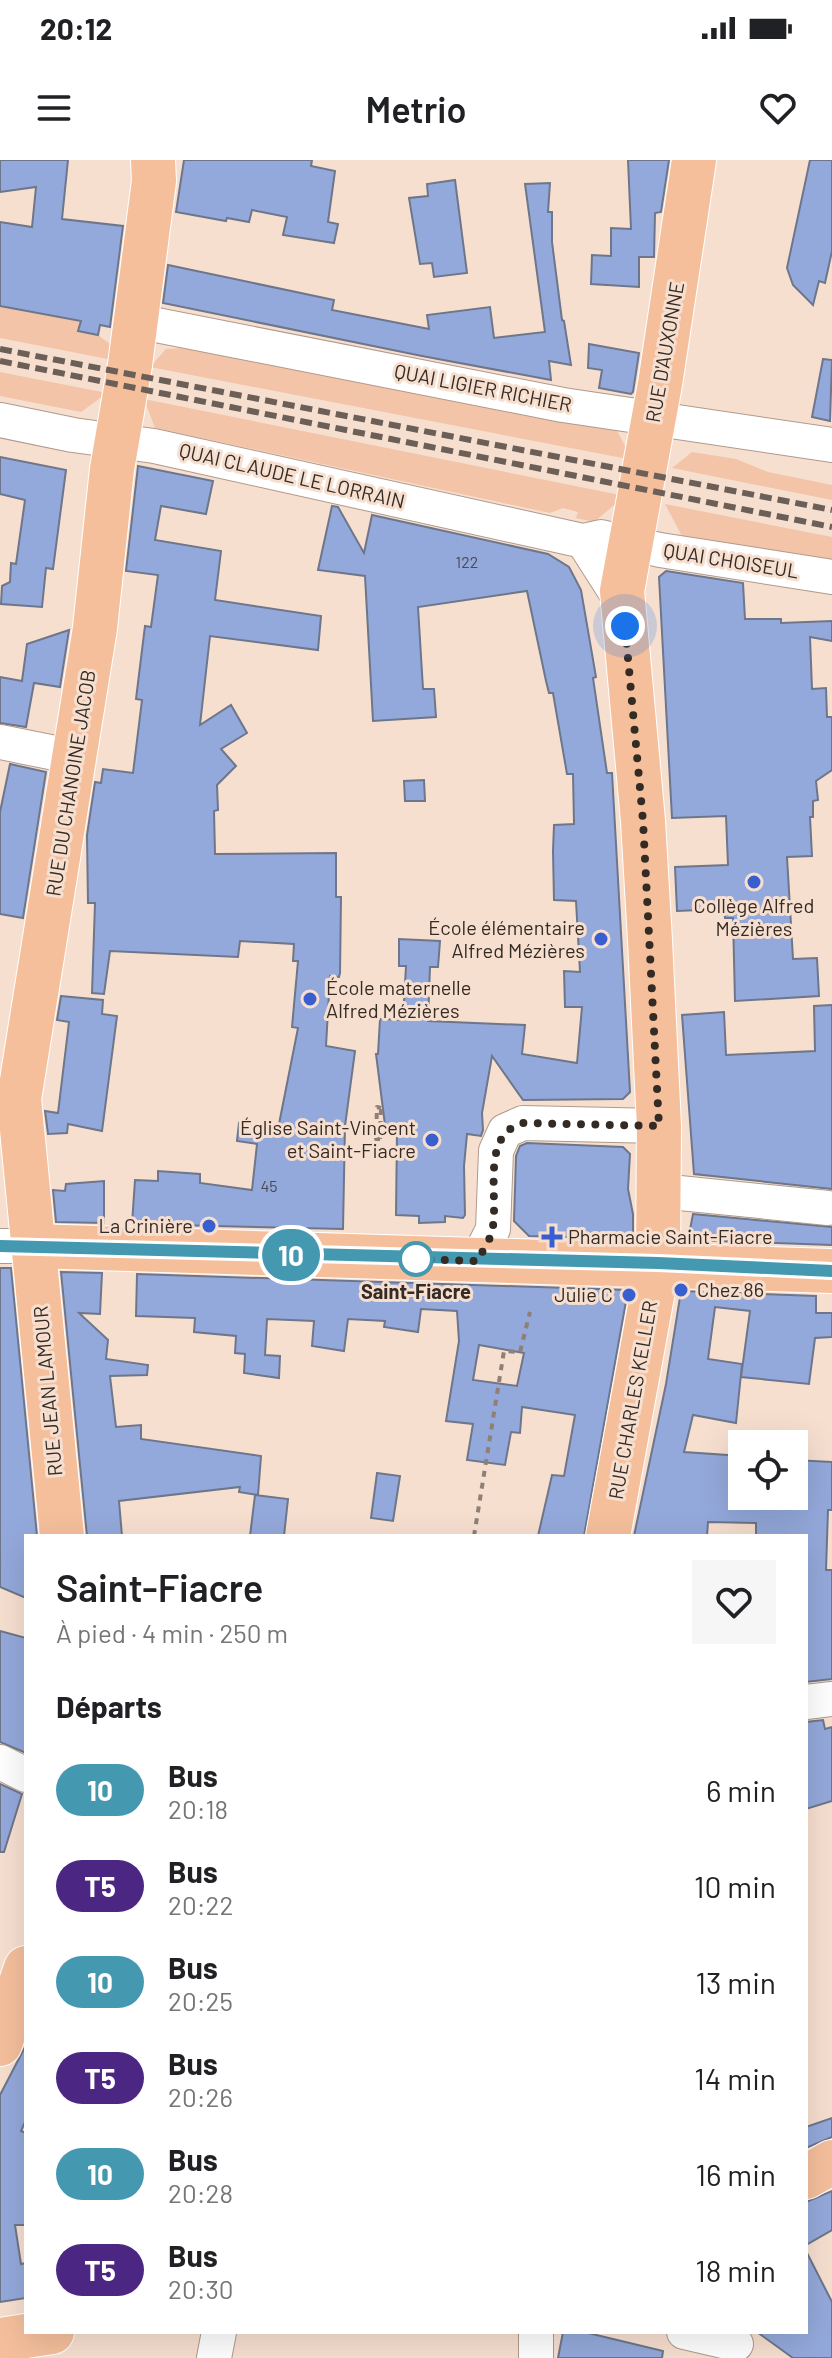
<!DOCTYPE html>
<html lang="fr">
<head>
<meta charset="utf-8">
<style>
  :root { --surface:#fff; --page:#f6f6f6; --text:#202124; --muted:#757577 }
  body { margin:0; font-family:Barlow,sans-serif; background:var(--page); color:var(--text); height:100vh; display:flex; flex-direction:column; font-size:30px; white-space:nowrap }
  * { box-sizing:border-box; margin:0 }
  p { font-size:26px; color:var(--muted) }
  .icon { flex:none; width:44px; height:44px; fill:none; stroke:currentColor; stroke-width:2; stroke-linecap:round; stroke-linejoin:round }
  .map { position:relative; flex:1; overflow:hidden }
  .panel { position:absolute; left:24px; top:1374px; width:784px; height:800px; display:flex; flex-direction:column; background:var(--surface); border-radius:0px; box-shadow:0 8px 32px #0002 }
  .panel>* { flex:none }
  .badge { padding:0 16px; border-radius:26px; font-size:28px; line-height:52px }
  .controls { position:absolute; left:728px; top:1270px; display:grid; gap:16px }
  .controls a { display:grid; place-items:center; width:80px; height:80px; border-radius:0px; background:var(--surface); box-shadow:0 8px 32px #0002; font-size:40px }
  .you { position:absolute; width:40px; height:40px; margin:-20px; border:6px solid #fff; border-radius:50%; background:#1a73e8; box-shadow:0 0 0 12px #1a73e833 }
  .map>.badge { position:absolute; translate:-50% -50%; box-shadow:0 0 0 4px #fff }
  h2 { padding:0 32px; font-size:30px; line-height:72px }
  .round { display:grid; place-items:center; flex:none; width:84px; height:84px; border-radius:0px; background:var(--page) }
  .headline { display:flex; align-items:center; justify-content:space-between; height:136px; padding:0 32px }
  h1 { font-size:38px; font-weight:600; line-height:60px }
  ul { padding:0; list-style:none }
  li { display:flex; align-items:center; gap:24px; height:96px; padding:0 32px }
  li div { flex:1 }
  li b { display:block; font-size:30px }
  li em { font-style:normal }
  li .badge { min-width:88px; font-weight:700; text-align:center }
  .status { display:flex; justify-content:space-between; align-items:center; height:56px; padding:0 40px; background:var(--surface); direction:ltr }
  .status svg { height:22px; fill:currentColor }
  header { display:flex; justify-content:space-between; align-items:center; height:104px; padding:0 32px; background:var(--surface); font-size:36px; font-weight:600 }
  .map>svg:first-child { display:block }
</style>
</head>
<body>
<div class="status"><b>20:12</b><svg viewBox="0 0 49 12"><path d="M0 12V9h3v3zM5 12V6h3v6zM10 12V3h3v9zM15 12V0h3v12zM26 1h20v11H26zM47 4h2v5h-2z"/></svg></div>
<header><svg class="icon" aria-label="menu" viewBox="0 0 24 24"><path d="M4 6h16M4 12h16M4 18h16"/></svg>Metrio<svg class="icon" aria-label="heart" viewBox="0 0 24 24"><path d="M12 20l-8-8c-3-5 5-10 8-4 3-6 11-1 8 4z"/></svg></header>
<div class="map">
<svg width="832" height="2198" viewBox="0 0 832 2198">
  <rect width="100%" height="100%" fill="#f7dfd0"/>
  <g fill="#f3c4a8">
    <polygon points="0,146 81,161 79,171 98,175 110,184 113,200 0,178"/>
    <polygon points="183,188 617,271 633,300 150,207 166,189"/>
    <polygon points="0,212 107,233 81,252 0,236"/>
    <polygon points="144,239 625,336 594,362 576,358 578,352 563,348 550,353 155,268"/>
    <polygon points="692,292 736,299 768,312 832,325 832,340 672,308"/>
    <polygon points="665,344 832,377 832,407 685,382"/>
  </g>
  <g fill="#94a9db" stroke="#6d768a" stroke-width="2" fill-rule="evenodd">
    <polygon points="0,0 68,0 62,59 123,66 110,167 100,165 98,175 78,171 81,161 0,146 0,62 32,67 36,27 0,32"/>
    <polygon points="184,0 312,0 311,6 335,11 328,62 338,64 334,83 283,75 287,57 252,50 249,62 227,58 226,61 176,52"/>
    <polygon points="628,0 669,0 661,52 655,53 654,97 639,97 639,127 591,124 592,95 611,96 611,68 631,69"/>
    <polygon points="810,0 832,0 832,91 825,123 819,121 813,145 793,125 787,108"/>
    <polygon points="455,20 467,113 434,117 432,103 420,104 409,38 428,36 427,24"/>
    <polygon points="550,23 548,52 552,52 552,82 562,160 564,161 571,205 549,201 551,220 422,196 163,143 168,105 334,140 332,150 429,169 427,155 490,147 494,178 545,172 525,24"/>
    <polygon points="589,184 639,193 633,232 631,234 599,228 602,210 588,208"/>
    <polygon points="823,199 832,200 830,261 812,257"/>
    <polygon points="0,297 66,310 53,409 46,408 42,447 1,444 2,426 10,422 11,403 16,404 25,340 0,334"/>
    <polygon points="138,306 213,321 206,354 161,346 155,380 221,391 215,440 321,456 318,490 210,476 200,565 231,545 247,573 221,589 236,606 217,625 218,650 214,651 215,694 336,693 336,737 341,737 340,813 339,817 330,816 326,886 355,891 345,966 343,1069 132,1064 135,1020 158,1021 158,1011 200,1014 200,1023 252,1030 257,984 237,981 239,963 278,969 298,868 292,867 298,801 293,801 294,784 240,781 238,797 110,791 104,834 92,833 95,743 88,743 87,675 95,622 101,623 103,609 133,613 142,540 136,539 145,466 151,467 158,415 126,411"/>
    <polygon points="332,346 338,347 364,393 372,355 548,394 569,407 581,430 596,517 593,518 607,613 612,613 630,932 623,939 523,940 492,896 482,953 483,970 481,976 467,974 464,1006 465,1055 463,1058 445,1056 445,1062 419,1063 419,1056 396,1055 397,970 386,973 376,894 378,894 380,859 403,860 406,806 399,806 399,779 440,781 438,807 430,807 428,861 525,865 522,894 577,903 582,847 565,847 564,811 580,812 576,741 554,740 553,691 554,665 574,664 573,614 567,614 553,533 549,533 546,521 527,431 418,447 423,529 434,529 436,557 373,561 365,416 318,410"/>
    <polygon points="666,411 743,423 745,459 781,459 781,463 832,461 832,481 810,477 812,529 826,528 827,557 832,557 832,610 816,621 818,640 813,641 813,657 810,657 812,696 787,697 793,799 817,798 819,836 735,841 733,758 725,758 724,749 677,751 675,707 728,705 726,656 672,658 659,417"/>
    <polygon points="69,470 60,527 34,523 26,567 0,563 0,517 22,521 27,484"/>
    <polygon points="10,604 46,612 23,758 0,754 0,652"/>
    <polygon points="424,620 425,641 405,641 404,621"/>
    <polygon points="61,836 103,840 102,854 117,856 102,971 68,964 67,973 48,974 45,951 58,953 69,862 57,860"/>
    <polygon points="832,845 832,1029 694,1014 682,855 724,852 726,895 815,891 814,846"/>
    <polygon points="527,983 623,987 630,994 628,1029 633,1054 633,1079 529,1076 514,1061 516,996 520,986"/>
    <polygon points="104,1021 104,1063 56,1062 53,1030 65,1031 66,1024"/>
    <polygon points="693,1054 832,1067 832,1085 688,1080"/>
    <polygon points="0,1108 11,1108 37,1376 26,1376 26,1438 0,1427"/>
    <polygon points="61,1112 102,1113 100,1154 79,1153 108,1180 106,1199 148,1205 147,1215 110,1216 116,1267 141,1265 141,1279 261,1296 258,1335 239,1332 240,1327 119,1341 122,1376 87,1376"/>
    <path d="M137 1114 628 1130 584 1376H538L552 1315 564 1316 575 1255 522 1247 520 1273 511 1272 505 1305 467 1300 473 1264 446 1261 459 1181 457 1151 421 1149 418 1172 384 1167 385 1161 348 1159 344 1191 312 1186 314 1161 267 1159 265 1195 280 1196 279 1218 244 1213 245 1194 235 1193 236 1176 194 1172 195 1158 136 1156ZM479 1185 524 1193 517 1226 473 1220Z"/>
    <polygon points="681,1131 816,1136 816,1153 832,1153 832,1177 815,1178 809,1224 741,1217 750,1151 715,1147 708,1199 742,1204 736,1263 693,1255 684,1292 742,1296 742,1336 794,1336 794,1300 832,1302 832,1350 828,1350 826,1410 832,1410 832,1519 806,1522 806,1376 756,1376 756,1363 708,1362 707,1376 634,1376 666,1224"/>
    <polygon points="377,1313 400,1316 393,1361 371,1358"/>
    <polygon points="255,1335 288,1339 284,1376 250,1376"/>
    <polygon points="0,1471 26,1478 26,1593 0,1582"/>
    <polygon points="823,1560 825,1569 832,1567 832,1641 806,1649 806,1562"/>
    <polygon points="0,1624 22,1634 4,1692 0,1692"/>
    <polygon points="26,1885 26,1960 21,1971 26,1973 26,2065 15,2065 21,2104 26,2103 26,2138 0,2142 0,1935"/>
    <polygon points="832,1958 832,1977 806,1988 806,1967"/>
    <polygon points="832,2031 832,2070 806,2085 806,2042"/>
    <polygon points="806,2091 832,2142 832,2198 793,2198 757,2172 806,2172"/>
    <polygon points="563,2172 584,2172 663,2191 662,2198 558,2198"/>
  </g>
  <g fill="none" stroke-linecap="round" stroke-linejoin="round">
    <g stroke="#b09a8c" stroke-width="36">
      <g id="minor">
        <polyline points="136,161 563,245 832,285"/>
        <polyline points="0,260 73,275 154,286 583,381 601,377 660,390 832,417"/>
        <polyline points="583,381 622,442"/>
        <polyline points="0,582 75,597"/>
        <polyline points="660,1031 828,1048"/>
        <polyline points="0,1086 32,1086"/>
        <polyline points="477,1101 493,1069 496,991 505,971 523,963 659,966"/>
        <polyline points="806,1542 832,1539"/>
        <polyline points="0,1602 26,1615"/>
        <polyline points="684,2172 736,2184"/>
        <polyline points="214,2198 219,2172"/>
        <polyline points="536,2198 536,2172"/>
      </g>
    </g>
    <g stroke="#fff" stroke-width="46">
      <g id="major">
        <polyline points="32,1086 832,1111"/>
        <polyline points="62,1376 19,939 95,468 112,309 130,205 154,21 153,0"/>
        <polyline points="608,1376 658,1103 659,966 650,780 643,661 622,431 660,224 694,0"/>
        <polyline points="0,1884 26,1808"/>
        <polyline points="806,2017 832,2002"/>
        <polyline points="0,2180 52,2172"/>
      </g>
    </g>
    <g stroke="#8f7f75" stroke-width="4" stroke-dasharray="6 6" stroke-linecap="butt">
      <polyline points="380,979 376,979 377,947 381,948"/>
      <polyline points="380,979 381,948"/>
      <polyline points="474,1376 504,1191 520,1192 530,1152"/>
    </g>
    <use href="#minor" stroke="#fff" stroke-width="34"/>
    <use href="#major" stroke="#f5bf9c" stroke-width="44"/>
    <g stroke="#6c5f57" stroke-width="6" stroke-dasharray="12 6" stroke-linecap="butt">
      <polyline points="0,189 832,350"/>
      <polyline points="0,201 832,367"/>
    </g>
  </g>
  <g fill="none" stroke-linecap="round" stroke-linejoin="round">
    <g stroke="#fff" stroke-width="18">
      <polyline id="line" points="0,1086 658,1103 832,1111"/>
    </g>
    <use href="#line" stroke="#4499b1" stroke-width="12"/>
    <path stroke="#342b25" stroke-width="8" stroke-dasharray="0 14.4" d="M416 1099 477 1101C483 1090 492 1078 493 1066 498 1033 481 974 523 963L659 966 643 661 625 466"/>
  </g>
  <g fill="#385ecf" stroke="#f7dfd0" stroke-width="3">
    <circle cx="754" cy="722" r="8"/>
    <circle cx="601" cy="779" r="8"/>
    <circle cx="310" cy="839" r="8"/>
    <circle cx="432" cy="980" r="8"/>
    <circle cx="209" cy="1066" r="8"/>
    <path d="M548 1065h8v8h8v8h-8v8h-8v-8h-8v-8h8z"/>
    <circle cx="681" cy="1130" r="8"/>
    <circle cx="629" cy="1135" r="8"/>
  </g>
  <circle fill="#fff" stroke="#4499b1" stroke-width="4" cx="416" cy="1099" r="16"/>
  <g text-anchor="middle" stroke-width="6" stroke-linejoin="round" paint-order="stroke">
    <g font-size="16" fill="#4c4a52">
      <text x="467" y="408">122</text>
      <text x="269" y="1032">45</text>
    </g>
    <g font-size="20" fill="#342b25" stroke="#f7dfd0">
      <text transform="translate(665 192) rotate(-80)" y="7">RUE D'AUXONNE</text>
      <text transform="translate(483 228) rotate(11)" y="7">QUAI LIGIER RICHIER</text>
      <text transform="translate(292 316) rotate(13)" y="7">QUAI CLAUDE LE LORRAIN</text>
      <text transform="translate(731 401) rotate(9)" y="7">QUAI CHOISEUL</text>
      <text transform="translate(71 623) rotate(-81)" y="7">RUE DU CHANOINE JACOB</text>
      <text transform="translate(48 1231) rotate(-95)" y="7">RUE JEAN LAMOUR</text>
      <text transform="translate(633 1240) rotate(-80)" y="7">RUE CHARLES KELLER</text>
    </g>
    <g font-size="20" fill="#342b25" stroke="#f7dfd0" text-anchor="end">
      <text x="754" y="753" text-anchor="middle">Collège Alfred<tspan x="754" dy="23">Mézières</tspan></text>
      <text x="585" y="775">École élémentaire<tspan x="585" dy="23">Alfred Mézières</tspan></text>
      <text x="326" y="835" text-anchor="start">École maternelle<tspan x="326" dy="23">Alfred Mézières</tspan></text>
      <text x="416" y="975">Église Saint-Vincent<tspan x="416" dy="23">et Saint-Fiacre</tspan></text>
      <text x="193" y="1073">La Crinière</text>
      <text x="568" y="1084" text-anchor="start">Pharmacie Saint-Fiacre</text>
      <text x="697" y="1137" text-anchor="start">Chez 86</text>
      <text x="613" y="1142">Julie C</text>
    </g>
    <g font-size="20" font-weight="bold" fill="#342b25" stroke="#f7dfd0">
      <text x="416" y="1139">Saint-Fiacre</text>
    </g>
  </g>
</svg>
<div class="controls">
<a><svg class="icon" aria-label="locate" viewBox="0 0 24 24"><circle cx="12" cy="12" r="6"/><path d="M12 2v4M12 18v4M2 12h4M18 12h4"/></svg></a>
</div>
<div class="you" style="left:625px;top:466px"></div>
<b class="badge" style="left:291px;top:1095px;background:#4499b1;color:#fff">10</b>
<section class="panel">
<div class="headline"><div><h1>Saint-Fiacre</h1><p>À pied · 4 min · 250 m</p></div><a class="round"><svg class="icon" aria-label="heart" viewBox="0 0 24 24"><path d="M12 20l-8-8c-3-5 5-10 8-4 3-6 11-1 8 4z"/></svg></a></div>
<h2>Départs</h2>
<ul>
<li><span class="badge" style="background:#4499b1;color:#fff">10</span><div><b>Bus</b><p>20:18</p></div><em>6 min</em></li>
<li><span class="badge" style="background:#4b2783;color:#fff">T5</span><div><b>Bus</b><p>20:22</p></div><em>10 min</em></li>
<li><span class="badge" style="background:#4499b1;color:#fff">10</span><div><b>Bus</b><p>20:25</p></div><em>13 min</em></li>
<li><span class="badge" style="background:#4b2783;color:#fff">T5</span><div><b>Bus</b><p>20:26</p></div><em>14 min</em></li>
<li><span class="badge" style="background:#4499b1;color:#fff">10</span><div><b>Bus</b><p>20:28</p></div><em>16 min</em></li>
<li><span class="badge" style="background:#4b2783;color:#fff">T5</span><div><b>Bus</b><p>20:30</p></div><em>18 min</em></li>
</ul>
</section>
</div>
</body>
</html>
